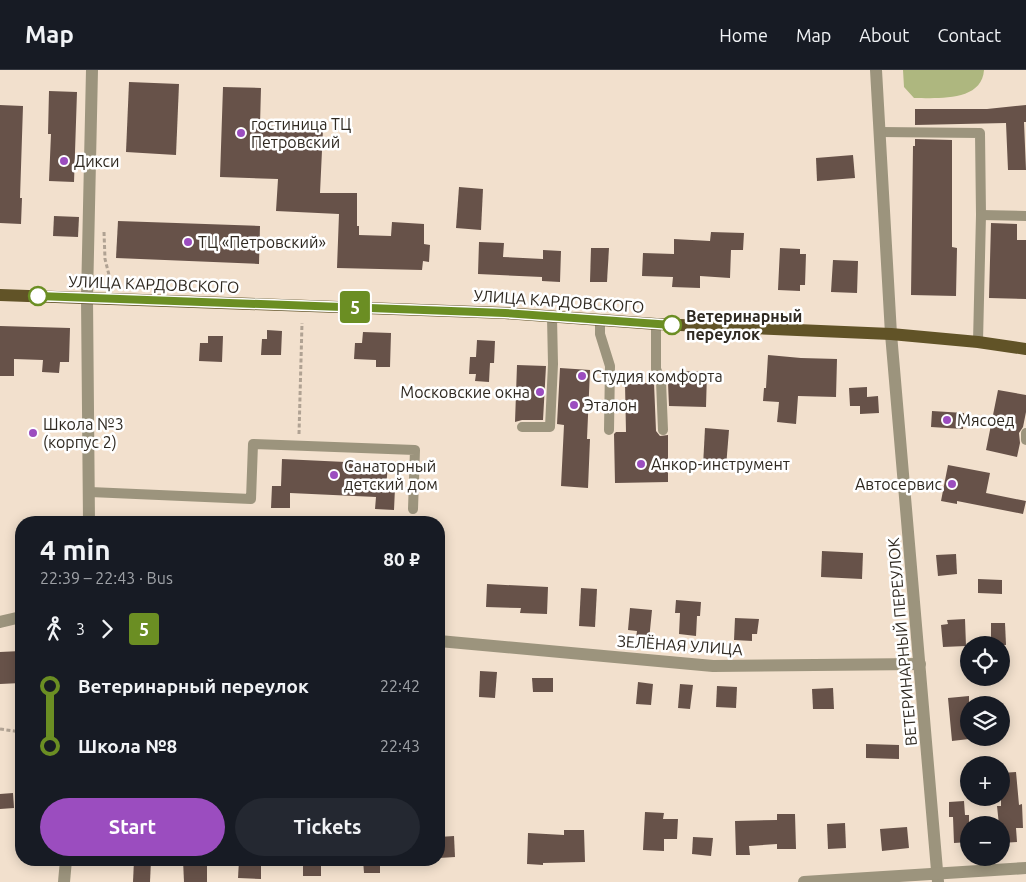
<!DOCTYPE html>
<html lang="en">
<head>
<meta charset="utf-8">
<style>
  :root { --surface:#171b24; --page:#242831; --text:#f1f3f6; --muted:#9ea1a6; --line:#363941; --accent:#9b4dbf }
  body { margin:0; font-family:Ubuntu,sans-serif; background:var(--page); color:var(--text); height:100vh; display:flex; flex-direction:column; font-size:19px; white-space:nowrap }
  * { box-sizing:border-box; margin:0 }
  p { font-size:16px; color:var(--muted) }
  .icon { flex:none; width:28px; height:28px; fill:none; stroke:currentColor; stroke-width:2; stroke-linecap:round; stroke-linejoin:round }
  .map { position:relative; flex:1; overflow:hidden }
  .details { position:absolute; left:15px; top:446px; width:430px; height:350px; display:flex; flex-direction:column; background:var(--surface); border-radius:20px; box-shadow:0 2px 12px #0003 }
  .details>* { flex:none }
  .badge { padding:0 10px; border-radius:4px; font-size:18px; line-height:32px }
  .fabs { position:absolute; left:960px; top:566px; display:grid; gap:10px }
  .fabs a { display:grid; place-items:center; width:50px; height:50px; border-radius:50%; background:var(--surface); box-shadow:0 2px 12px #0003; font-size:25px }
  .map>.badge { position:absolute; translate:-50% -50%; box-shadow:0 0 0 2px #fff }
  .legs { display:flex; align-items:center; gap:8px; height:55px; padding:0 25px; font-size:16px }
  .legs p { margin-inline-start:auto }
  .head { display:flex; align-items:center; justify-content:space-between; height:85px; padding:0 25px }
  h1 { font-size:28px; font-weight:700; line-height:38px }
  .button { display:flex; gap:10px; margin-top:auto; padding:10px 25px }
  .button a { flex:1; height:58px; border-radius:30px; background:var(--accent); color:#fff; font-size:20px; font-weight:700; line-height:58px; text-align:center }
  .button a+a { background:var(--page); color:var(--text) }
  ul { padding:0 25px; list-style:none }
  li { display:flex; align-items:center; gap:18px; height:60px; font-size:19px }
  li i { display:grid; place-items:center; width:8px; height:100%; margin:0 6px; background:currentColor }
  li i::after { content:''; width:12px; height:12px; margin:-6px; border:4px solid; border-radius:50%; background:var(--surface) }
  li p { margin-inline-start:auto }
  li:first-child i { background:linear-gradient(#0000 50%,currentColor 0) }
  li:last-child i { background:linear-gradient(currentColor 50%,#0000 0) }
  header { display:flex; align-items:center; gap:30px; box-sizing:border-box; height:70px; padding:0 25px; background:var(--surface); border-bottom:1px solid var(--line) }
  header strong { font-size:24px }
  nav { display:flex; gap:28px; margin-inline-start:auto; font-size:18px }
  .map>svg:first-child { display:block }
</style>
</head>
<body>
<header>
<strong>Map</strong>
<nav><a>Home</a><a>Map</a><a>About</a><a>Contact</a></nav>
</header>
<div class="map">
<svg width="1026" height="812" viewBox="0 0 1026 812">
  <rect width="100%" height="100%" fill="#f2e0cd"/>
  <path fill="#aeb77f" d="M903 0H984C982 32 937 28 914 28L904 17Z"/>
  <g fill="#675249">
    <polygon points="129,12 179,14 176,85 126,82"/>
    <polygon points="223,17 261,18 260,55 323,59 320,123 357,123 357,156 359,156 359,165 391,166 392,152 424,154 424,174 430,175 429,192 423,191 422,200 337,198 339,144 276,141 278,109 220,107"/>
    <polygon points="49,21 77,22 74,112 49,111 51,64 48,64"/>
    <polygon points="0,35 23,36 20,128 22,128 21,154 0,153"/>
    <polygon points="1026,35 1026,52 1024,52 1026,100 1008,100 1006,53 915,55 915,39 987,39"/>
    <polygon points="915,69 952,70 952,177 957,178 956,226 911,225 913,76 915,76"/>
    <polygon points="853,85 855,108 817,111 816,88"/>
    <polygon points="459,117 483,119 481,160 456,158"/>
    <polygon points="54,146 79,147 78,167 53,166"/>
    <polygon points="118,151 260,156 259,194 116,188"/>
    <polygon points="991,153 1017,154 1017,170 1026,170 1026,229 989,228"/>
    <polygon points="711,162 744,163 743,180 731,180 730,208 700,206 700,218 672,217 673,207 642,206 643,183 674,184 674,169 710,171"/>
    <polygon points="479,172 504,173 503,187 543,189 543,180 561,181 560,212 542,211 542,207 478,204"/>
    <polygon points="591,178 609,178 607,212 590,212"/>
    <polygon points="780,178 800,179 800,184 806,184 805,215 800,215 800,221 778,220"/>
    <polygon points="833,190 858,191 857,223 831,222"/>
    <polygon points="0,256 70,258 69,292 60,292 59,303 42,302 43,290 14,289 14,306 0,306"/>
    <polygon points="267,260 282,261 281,285 261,285 262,269 267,269"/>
    <polygon points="363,262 391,263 390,297 376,297 376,290 354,289 355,273 362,273"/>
    <polygon points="208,266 223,266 222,292 199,291 200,273 208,273"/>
    <polygon points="477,270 495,271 494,293 490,293 489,312 475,311 476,304 469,304 470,287 476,287"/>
    <polygon points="768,285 801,288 837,289 836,327 798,326 796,354 777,352 779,332 763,331 764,318 766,318"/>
    <polygon points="517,295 546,296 543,350 522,350 515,352"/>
    <polygon points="560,298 590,300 587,369 590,369 588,418 561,416 564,355 557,354"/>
    <polygon points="679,301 707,302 706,337 669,336 668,313 678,313"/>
    <polygon points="642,313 654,313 656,361 660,366 668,365 668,412 615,413 614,364 616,362 626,362 625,314"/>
    <polygon points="867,317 867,327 878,326 879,343 860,344 860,336 850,336 849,318"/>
    <polygon points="998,320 1026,325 1026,342 1023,357 1019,363 1020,373 1017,387 986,380"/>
    <polygon points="932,341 964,343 963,359 931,357"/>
    <polygon points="705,358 729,360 726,397 703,396"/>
    <polygon points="282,389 388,394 386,418 395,418 394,440 375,439 376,427 290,423 290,438 271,438 272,416 281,416"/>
    <polygon points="948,395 990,403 986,423 1026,431 1023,444 957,431 957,434 941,431"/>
    <polygon points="822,481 863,483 862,509 821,507"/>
    <polygon points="956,484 957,504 938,506 936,485"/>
    <polygon points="978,509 1002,510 1002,524 978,523"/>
    <polygon points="487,514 548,517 547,544 520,543 521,538 486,537"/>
    <polygon points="581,518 597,519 595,557 579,556"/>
    <polygon points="676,530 701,532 700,546 697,546 696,566 679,564 680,543 675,543"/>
    <polygon points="630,538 652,540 649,570 636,568 637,561 628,560"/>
    <polygon points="735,548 759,549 757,564 752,564 752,571 734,570"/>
    <polygon points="965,549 966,576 943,577 941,555 948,554 947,550"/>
    <polygon points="991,553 1005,553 1006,575 991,575"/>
    <polygon points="21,581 21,613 0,614 0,582"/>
    <polygon points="480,601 497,602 495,628 479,627"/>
    <polygon points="532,608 553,608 553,622 533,622"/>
    <polygon points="638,612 653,614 651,635 636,634"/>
    <polygon points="680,614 693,615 690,639 678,638"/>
    <polygon points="717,616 737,617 736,638 716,637"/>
    <polygon points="833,618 834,639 813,639 812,619"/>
    <polygon points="969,626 969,669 952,671 948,628"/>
    <polygon points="866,674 899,675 899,689 866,688"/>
    <polygon points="1016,702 1019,735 1022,734 1023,758 1016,758 1017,772 1001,773 1001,755 999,755 997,736 1001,736 1001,703"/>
    <polygon points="13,723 14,738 0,739 0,724"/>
    <polygon points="964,731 965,745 969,745 969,772 954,773 953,747 949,747 949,732"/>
    <polygon points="645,742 664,743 663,749 678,749 677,769 664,769 664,781 643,780"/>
    <polygon points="777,744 795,744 796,779 777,779 777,774 749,776 750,785 736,785 735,751 777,750"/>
    <polygon points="845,753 846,778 828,779 827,754"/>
    <polygon points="907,757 909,778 882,781 880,759"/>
    <polygon points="564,760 584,760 585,792 543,793 543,795 527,794 528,763 564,765"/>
    <polygon points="454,766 455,787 439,788 439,767"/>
    <polygon points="693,767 713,768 711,786 692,784"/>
    <polygon points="134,790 151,790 150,812 133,812"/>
    <polygon points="183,790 207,790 207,812 184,812"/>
    <polygon points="239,790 261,790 261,809 238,808"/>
    <rect x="303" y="790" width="18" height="16"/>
    <polygon points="363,790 380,790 380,803 364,803"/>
  </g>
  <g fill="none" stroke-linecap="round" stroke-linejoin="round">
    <g stroke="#b0a293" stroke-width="3" stroke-dasharray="4 2.5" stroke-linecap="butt">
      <polyline points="104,162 105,189 110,209"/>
      <polyline points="299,364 302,253"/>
      <polyline points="0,659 21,662"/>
    </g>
    <g stroke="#9c947d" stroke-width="10">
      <polyline points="880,62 980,63 981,145 978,272"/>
      <polyline points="981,145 1026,146"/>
      <polyline points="600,250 600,264 610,296 609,360"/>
      <polyline points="656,254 656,299 661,311 663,360"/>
      <polyline points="522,357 550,357 553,294 552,247"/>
      <polyline points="1026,363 1026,370"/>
      <polyline points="90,422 251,429 253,374 415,380 413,439"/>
    </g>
    <g stroke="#9c947d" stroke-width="12">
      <polyline points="87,228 89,452"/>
      <polyline points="891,264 938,812"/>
      <polyline points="0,552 21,547"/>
      <polyline points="439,571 713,596 920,594"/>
      <polyline points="64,812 66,790"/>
      <polyline points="804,812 1026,798"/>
    </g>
    <g stroke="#9c947d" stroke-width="12">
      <polyline points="876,0 891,264"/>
      <polyline points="87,228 92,0"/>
    </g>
    <polyline stroke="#615327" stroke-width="12" points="0,225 505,243 656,254 891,264 978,272 1026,279"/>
  </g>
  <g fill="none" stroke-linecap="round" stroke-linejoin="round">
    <g stroke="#fff" stroke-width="11">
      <polyline id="line-1" points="38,226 505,243 672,255"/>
    </g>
    <use href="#line-1" stroke="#6b8e23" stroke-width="8"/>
  </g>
  <g fill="#9b4dbf" stroke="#fff" stroke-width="2">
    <circle cx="241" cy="63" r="5"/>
    <circle cx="64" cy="91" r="5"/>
    <circle cx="188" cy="172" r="5"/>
    <circle cx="582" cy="306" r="5"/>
    <circle cx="540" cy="322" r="5"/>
    <circle cx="574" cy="335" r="5"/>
    <circle cx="947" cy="350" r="5"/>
    <circle cx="33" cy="363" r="5"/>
    <circle cx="641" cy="394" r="5"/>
    <circle cx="334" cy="405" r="5"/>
    <circle cx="952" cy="414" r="5"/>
  </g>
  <g fill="#fff" stroke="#6b8e23" stroke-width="2.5">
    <circle cx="38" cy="226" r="9"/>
    <circle cx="672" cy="255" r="9"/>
  </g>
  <g text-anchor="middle" stroke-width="5" stroke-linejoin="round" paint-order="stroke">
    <g font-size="16" fill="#2f2921" stroke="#fff" text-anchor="start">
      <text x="251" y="60">гостиница ТЦ<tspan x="251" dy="18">Петровский</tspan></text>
      <text x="74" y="97">Дикси</text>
      <text x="198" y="178">ТЦ «Петровский»</text>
      <text x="592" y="312">Студия комфорта</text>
      <text x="530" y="328" text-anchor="end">Московские окна</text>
      <text x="584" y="341">Эталон</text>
      <text x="957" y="356">Мясоед</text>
      <text x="43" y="360">Школа №3<tspan x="43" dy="18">(корпус 2)</tspan></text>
      <text x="651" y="400">Анкор-инструмент</text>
      <text x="344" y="402">Санаторный<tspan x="344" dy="18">детский дом</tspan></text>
      <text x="942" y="420" text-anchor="end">Автосервис</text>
    </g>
    <g font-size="16" fill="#2f2921" stroke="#fff">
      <text transform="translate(154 214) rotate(2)" y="6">УЛИЦА КАРДОВСКОГО</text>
      <text transform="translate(559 231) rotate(4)" y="6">УЛИЦА КАРДОВСКОГО</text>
      <text transform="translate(902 572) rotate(-95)" y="6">ВЕТЕРИНАРНЫЙ ПЕРЕУЛОК</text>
      <text transform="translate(680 575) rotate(4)" y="6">ЗЕЛЁНАЯ УЛИЦА</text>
    </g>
    <g font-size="16" font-weight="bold" fill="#2f2921" stroke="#fff" text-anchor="start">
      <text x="686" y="252">Ветеринарный<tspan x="686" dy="18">переулок</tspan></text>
    </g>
  </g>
</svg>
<div class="fabs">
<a><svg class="icon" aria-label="locate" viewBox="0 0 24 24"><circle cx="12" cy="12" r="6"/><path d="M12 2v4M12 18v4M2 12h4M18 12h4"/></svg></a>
<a><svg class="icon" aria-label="layers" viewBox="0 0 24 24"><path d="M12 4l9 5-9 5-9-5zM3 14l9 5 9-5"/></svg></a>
<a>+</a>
<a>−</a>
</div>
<b class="badge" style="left:355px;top:237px;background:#6b8e23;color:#fff">5</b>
<section class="details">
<div class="head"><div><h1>4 min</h1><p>22:39 – 22:43 · Bus</p></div><b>80 ₽</b></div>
<div class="legs"><svg class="icon" aria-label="walk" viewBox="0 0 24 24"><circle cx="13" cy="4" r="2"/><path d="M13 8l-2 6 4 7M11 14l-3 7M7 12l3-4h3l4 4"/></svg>3<svg class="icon" aria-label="forward" viewBox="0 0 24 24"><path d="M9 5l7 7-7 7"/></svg><b class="badge" style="background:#6b8e23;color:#fff">5</b></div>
<ul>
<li><i style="color:#6b8e23"></i><b>Ветеринарный переулок</b><p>22:42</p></li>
<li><i style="color:#6b8e23"></i><b>Школа №8</b><p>22:43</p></li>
</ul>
<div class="button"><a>Start</a><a>Tickets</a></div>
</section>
</div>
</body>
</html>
